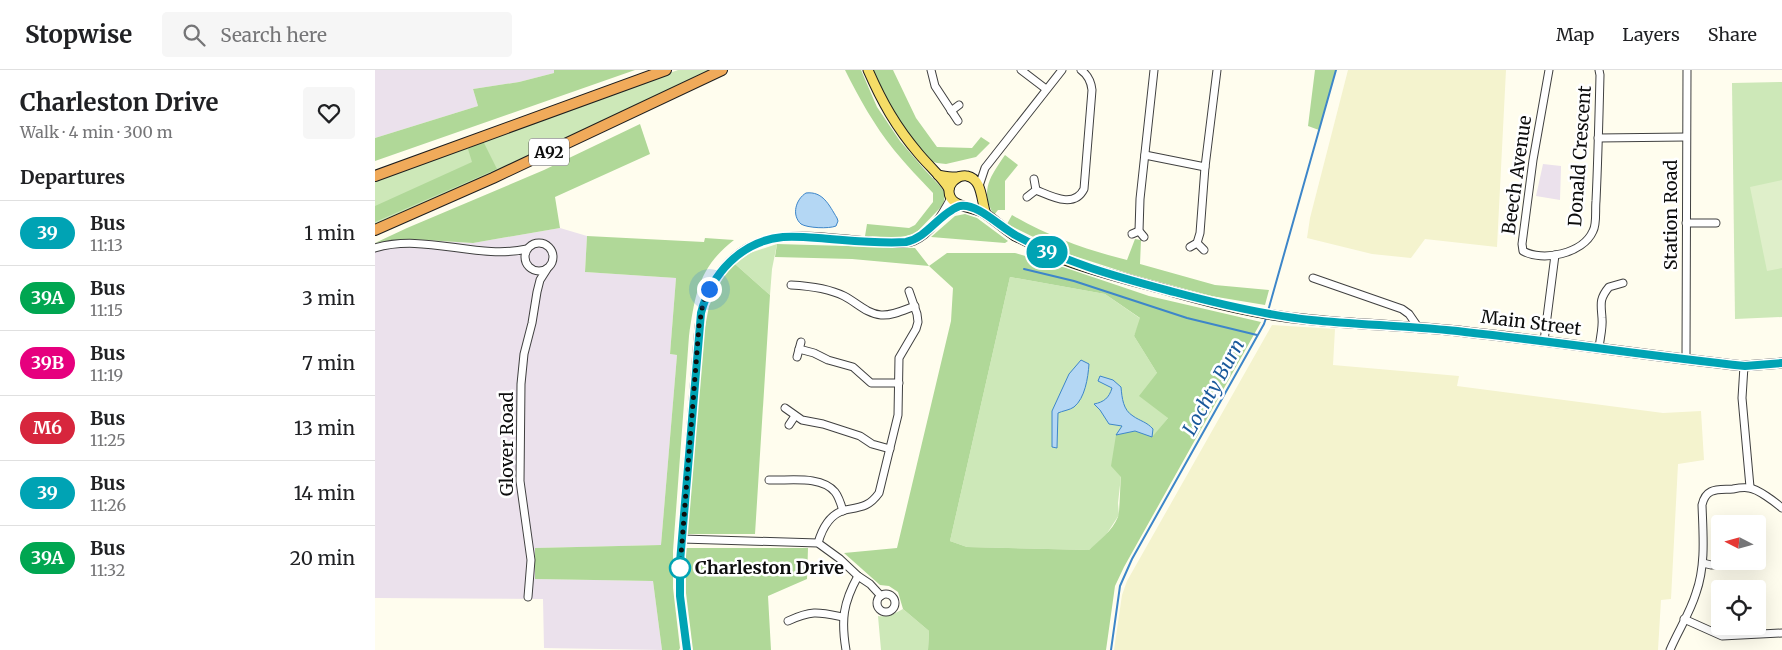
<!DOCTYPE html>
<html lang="en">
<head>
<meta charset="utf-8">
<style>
  :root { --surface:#fff; --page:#f6f6f6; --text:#202124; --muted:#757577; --line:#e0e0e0 }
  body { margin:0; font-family:Merriweather,serif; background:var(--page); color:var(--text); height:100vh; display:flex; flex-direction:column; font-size:19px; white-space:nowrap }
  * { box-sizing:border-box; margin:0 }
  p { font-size:16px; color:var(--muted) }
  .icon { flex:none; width:28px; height:28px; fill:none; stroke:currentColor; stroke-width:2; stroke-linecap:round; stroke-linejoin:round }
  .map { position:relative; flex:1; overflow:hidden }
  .sheet { display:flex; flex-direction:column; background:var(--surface); width:375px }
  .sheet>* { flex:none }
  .badge { padding:0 10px; border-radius:16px; font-size:18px; line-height:32px }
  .needle { width:32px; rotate:276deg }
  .tools { position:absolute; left:1336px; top:445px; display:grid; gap:10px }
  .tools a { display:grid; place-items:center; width:55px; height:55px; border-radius:5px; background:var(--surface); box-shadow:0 5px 20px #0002; font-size:25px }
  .you { position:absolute; width:25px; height:25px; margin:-12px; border:4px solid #fff; border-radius:50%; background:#1a73e8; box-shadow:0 0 0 8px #1a73e833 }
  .map>.badge { position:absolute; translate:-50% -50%; box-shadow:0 0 0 2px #fff }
  h2 { padding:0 20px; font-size:19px; line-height:45px }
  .round { display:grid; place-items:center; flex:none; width:52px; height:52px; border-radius:5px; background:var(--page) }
  .summary { display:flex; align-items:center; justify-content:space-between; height:85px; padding:0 20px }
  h1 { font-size:24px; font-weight:700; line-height:38px }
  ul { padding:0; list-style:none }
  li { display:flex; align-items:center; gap:15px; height:65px; padding:0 20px; border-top:1px solid var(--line) }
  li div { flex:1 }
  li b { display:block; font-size:19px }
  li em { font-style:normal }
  li .badge { min-width:55px; font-weight:700; text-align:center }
  header { display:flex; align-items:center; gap:30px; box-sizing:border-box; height:70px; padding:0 25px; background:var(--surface); border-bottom:1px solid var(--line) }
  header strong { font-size:24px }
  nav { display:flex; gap:28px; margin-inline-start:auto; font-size:18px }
  .search { width:350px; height:45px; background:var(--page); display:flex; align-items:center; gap:12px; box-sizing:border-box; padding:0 18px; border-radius:5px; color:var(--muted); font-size:19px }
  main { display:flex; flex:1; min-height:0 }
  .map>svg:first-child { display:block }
</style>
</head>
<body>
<header>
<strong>Stopwise</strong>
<div class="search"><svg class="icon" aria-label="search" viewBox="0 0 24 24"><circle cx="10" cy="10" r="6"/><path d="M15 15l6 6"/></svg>Search here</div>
<nav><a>Map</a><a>Layers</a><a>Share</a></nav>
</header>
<main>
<section class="sheet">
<div class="summary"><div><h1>Charleston Drive</h1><p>Walk · 4 min · 300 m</p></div><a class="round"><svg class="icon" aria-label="heart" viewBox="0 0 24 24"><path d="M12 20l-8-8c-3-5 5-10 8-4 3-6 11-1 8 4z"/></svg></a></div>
<h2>Departures</h2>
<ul>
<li><span class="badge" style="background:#00a3b4;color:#fff">39</span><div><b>Bus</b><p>11:13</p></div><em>1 min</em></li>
<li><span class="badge" style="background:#00a651;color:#fff">39A</span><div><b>Bus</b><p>11:15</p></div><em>3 min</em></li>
<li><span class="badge" style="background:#e6007e;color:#fff">39B</span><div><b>Bus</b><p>11:19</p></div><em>7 min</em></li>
<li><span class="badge" style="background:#d7263d;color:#fff">M6</span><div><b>Bus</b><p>11:25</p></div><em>13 min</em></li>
<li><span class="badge" style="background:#00a3b4;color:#fff">39</span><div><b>Bus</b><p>11:26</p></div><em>14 min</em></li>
<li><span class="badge" style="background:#00a651;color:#fff">39A</span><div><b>Bus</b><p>11:32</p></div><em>20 min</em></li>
</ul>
</section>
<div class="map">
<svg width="1407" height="580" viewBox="0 0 1407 580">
  <rect width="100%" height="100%" fill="#fffdee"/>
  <g fill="#ebe1ec">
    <polygon points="0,0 179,0 179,3 144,12 98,19 103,36 0,68"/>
    <polygon points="1168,94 1186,96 1185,130 1161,126"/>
    <polygon points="185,158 212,166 210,202 301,208 295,284 302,285 286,475 161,478 160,509 278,511 287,580 169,578 168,529 0,528 0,555 0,173 34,169 98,173"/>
  </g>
  <g fill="#f4f3ce">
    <polygon points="973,0 1131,0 1122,177 1050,169 1036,188 997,184 932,168 935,148"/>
    <polygon points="897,255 960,259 958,295 1084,306 1082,316 1288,343 1326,341 1329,390 1303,394 1296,529 1286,530 1283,580 739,580 747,525 752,511"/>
  </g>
  <g fill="#cde8b8">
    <polygon points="303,0 338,0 125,100 0,155 0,110"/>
    <polygon points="1407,12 1407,247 1360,249 1357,13"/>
    <polygon points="402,174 397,199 395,225 360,194 375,183"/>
    <polygon points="635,207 730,224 766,249 759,266 782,303 793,348 746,406 743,433 744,445 729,468 714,480 592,477 575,471"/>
    <path d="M528 539 554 561 553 580H506L503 546C512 547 519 544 528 539Z"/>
  </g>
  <g fill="#b0d898" fill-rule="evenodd">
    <polygon points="179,0 260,0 0,91 0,68 103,36 98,19 144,12 179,3"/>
    <path d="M470 0H486L502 37 525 71 549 99 565 116 570 123 569 132 566 137 540 164 521 168 490 166 492 154 534 158 540 155 558 132V123C545 109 531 95 519 80 499 55 484 28 470 0Z"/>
    <polygon points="498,0 518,0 541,48 562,77 597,78 606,67 615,73 601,87 571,94 562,93 553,90 527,57 511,30"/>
    <polygon points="940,0 961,0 944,60 933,56"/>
    <polygon points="265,54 275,84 180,127 185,158 98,173 34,169 0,173 32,158 169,100"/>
    <polygon points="108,71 122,99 0,152 0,136 97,92 93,79"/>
    <path d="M630 85 643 95 630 111V140H623L619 145C604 120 616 106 630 85Z"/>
    <polygon points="590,144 602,148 633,171 630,173 556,167 580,146"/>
    <path d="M637 145C673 166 711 180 752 190L760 169 766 170 765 194 840 215 894 220 890 235 836 226 755 204 693 184 632 154Z"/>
    <path d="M212 166 329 172 330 168 359 170C324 197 320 224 314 266L298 481V518L305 578 304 580H287L278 511 160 509V478L286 475 302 285 295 284 301 208 210 202Z"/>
    <path d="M402 174 540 178 554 196 572 183H640L685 196 774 226 886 252 749 497 740 516 731 580H553L554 561 528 539 523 522 514 516 505 515 469 483 522 478 576 251 578 218 554 196 477 189 400 187ZM635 207 730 224 765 248 759 266 782 303 764 326 793 348 777 367 760 361 741 365 736 396 746 407C745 414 745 442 743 447 737 461 725 470 714 480L592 477 575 471Z"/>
    <polygon points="360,194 395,225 380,464 310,464 327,273 334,236 349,205"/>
    <polygon points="311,478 433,478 432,509 393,526 396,580 318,580 311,523"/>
  </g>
  <polygon fill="#dfefca" points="1407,110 1407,198 1392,201 1375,117"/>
  <g fill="#b4d7f4" stroke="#3d86c9">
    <path d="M431 123C448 121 454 135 462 148L463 151 461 156C454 159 432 158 426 154 416 145 421 129 431 123Z"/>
    <path d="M706 290 714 294C713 308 710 328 699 337 695 340 687 341 683 343L682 378 677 377V341L694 304Z"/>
    <path d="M725 306 738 310 746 317C747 328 748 340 758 346 765 351 772 352 778 359L777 367 760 361 741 365 747 356 734 354 725 340 719 334C729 332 734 328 737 318L723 311Z"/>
  </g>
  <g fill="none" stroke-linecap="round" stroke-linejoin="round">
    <g stroke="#3d86c9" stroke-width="2">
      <polyline points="649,199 699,211 812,248 882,265"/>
      <polyline points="893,241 961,0"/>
      <polyline points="736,580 745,516 757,489 889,254 891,248"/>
    </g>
    <g stroke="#404040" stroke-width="9">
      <g id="minor">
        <polyline points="556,0 560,16 583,51"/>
        <polyline points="646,0 671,19"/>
        <path d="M1174 0 1158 90 1147 174 1148 181C1167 192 1208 184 1218 161 1222 154 1220 140 1221 131 1223 89 1224 47 1225 5L1224 0"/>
        <polyline points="576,41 584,35"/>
        <polyline points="1223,68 1311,67"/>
        <polyline points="770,85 830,97"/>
        <polyline points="604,116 610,98 687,0"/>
        <path d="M661 120C676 126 699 139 709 119L717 20C716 11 713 5 706 0"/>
        <polyline points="652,127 661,120 659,109"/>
        <polyline points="567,146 585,136"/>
        <polyline points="1311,153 1341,153"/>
        <polyline points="757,164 764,161"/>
        <polyline points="769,167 764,161 765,129 779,0"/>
        <circle cx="164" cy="187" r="14"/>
        <polyline points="822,173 829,180"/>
        <polyline points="815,177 822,173 825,163 830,97 842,0"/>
        <path d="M0 178C50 163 102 190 152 179"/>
        <polyline points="938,208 1027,239 1034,244 1043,257"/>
        <path d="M416 215C434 216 453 218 469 226 481 232 492 244 506 245 517 246 529 240 540 236"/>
        <polyline points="1169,271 1180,185"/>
        <path d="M1224 278C1225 268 1228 258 1227 248 1226 234 1224 229 1234 217L1248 213"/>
        <polyline points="424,279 439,283 453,290 478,297 496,313 524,313"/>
        <polyline points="422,287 426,272"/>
        <polyline points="1311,289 1312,0"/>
        <polyline points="1369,296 1367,328 1375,417"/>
        <polyline points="410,338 427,350 448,354 485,366 497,374 515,379"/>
        <polyline points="414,355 420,346"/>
        <path d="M394 410C414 411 446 405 460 422 464 427 466 434 468 441"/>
        <polyline points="307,469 443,473 465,489 483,506 495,514 506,526"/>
        <path d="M443 473C447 459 455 444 470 440 486 437 494 437 504 423L523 345 524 288 541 259 543 252 542 244 534 221"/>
        <polyline points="1328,493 1336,495 1354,494"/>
        <circle cx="511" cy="533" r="9"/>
        <polyline points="153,527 156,490 145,411 146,314 149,284 157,253 162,222 165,210 172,199"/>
        <polyline points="1309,549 1347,566 1407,563"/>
        <path d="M413 551C437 540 443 542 468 547"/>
        <path d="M312 580 305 525V492L324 256C330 210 360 171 409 167 436 164 466 169 493 171 507 172 526 176 539 171 556 164 568 143 576 128"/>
        <path d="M471 580C466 550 468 533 483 506"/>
        <path d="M1295 580C1303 561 1315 543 1321 523 1331 495 1328 464 1327 435 1331 417 1343 420 1358 419 1363 418 1369 417 1374 418 1383 419 1400 432 1407 438"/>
      </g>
    </g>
    <g stroke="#1e1e1e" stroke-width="11">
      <g id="major">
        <path d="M493 0C507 32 521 57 544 84 554 96 566 106 574 119"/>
        <path d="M563 105C569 106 574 107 580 107 584 107 588 105 592 106 608 109 606 132 611 144"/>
        <path d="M584 107C579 110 575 113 574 120 573 138 598 136 609 143 620 150 629 159 640 166 657 174 673 183 690 190 722 202 755 210 788 219 837 233 887 246 938 250 989 255 1040 256 1091 262 1184 272 1276 286 1369 296L1407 293"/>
      </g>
    </g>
    <g stroke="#1e1e1e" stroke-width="12">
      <g id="highway">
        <polyline points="0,106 291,0"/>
        <polyline points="0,160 118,108 347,0"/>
      </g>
    </g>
    <use href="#minor" stroke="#fff" stroke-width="7"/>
    <use href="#major" stroke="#f5dd67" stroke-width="9"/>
    <use href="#highway" stroke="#f0aa5a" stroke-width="10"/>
  </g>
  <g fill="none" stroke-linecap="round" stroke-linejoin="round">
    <g stroke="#fff" stroke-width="11">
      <path id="line" d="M312 580 305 526V492L326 243C336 204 366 171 408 167 419 166 431 167 443 168 472 170 502 174 531 172 550 168 561 149 577 140 578 139 584 136 585 136 603 133 626 158 642 166 693 194 743 207 799 222 844 234 890 245 936 250 987 255 1039 256 1090 262 1183 272 1276 286 1370 296L1407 293"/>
    </g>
    <use href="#line" stroke="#00a3b4" stroke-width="8"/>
    <polyline stroke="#0d0d0d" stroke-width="5" stroke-dasharray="0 9" points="305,498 324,256 328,233 334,219"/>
  </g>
  <circle fill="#fff" stroke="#00a3b4" stroke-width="2.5" cx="305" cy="498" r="10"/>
  <g text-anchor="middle" stroke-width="5" stroke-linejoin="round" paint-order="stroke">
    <rect fill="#fff" stroke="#565656" stroke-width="1" x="154" y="68.5" width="40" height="27" rx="4"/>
    <g font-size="16" font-weight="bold" fill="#0d0d0d">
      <text x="174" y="88">A92</text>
    </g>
    <g font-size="18" fill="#0d0d0d" stroke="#fff">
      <text transform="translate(1205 86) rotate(-86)" y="6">Donald Crescent</text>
      <text transform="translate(1142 105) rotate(-82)" y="6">Beech Avenue</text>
      <text transform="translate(1296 145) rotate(-90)" y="6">Station Road</text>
      <text transform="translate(1156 253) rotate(7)" y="6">Main Street</text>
      <text transform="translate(132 374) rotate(-90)" y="6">Glover Road</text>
    </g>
    <g font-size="18" font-weight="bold" fill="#0d0d0d" stroke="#fff" text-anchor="start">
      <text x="320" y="504">Charleston Drive</text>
    </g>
    <g font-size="19" font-style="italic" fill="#1a599b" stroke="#fff">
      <text transform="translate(838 317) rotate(-61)" y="7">Lochty Burn</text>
    </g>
  </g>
</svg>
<div class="tools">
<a><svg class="needle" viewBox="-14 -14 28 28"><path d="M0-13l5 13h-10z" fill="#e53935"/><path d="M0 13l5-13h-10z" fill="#757577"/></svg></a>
<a><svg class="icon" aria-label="locate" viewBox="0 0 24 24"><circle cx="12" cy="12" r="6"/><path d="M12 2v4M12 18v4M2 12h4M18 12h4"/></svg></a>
</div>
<div class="you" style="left:334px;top:219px"></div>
<b class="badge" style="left:672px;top:182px;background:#00a3b4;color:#fff">39</b>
</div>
</main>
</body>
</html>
